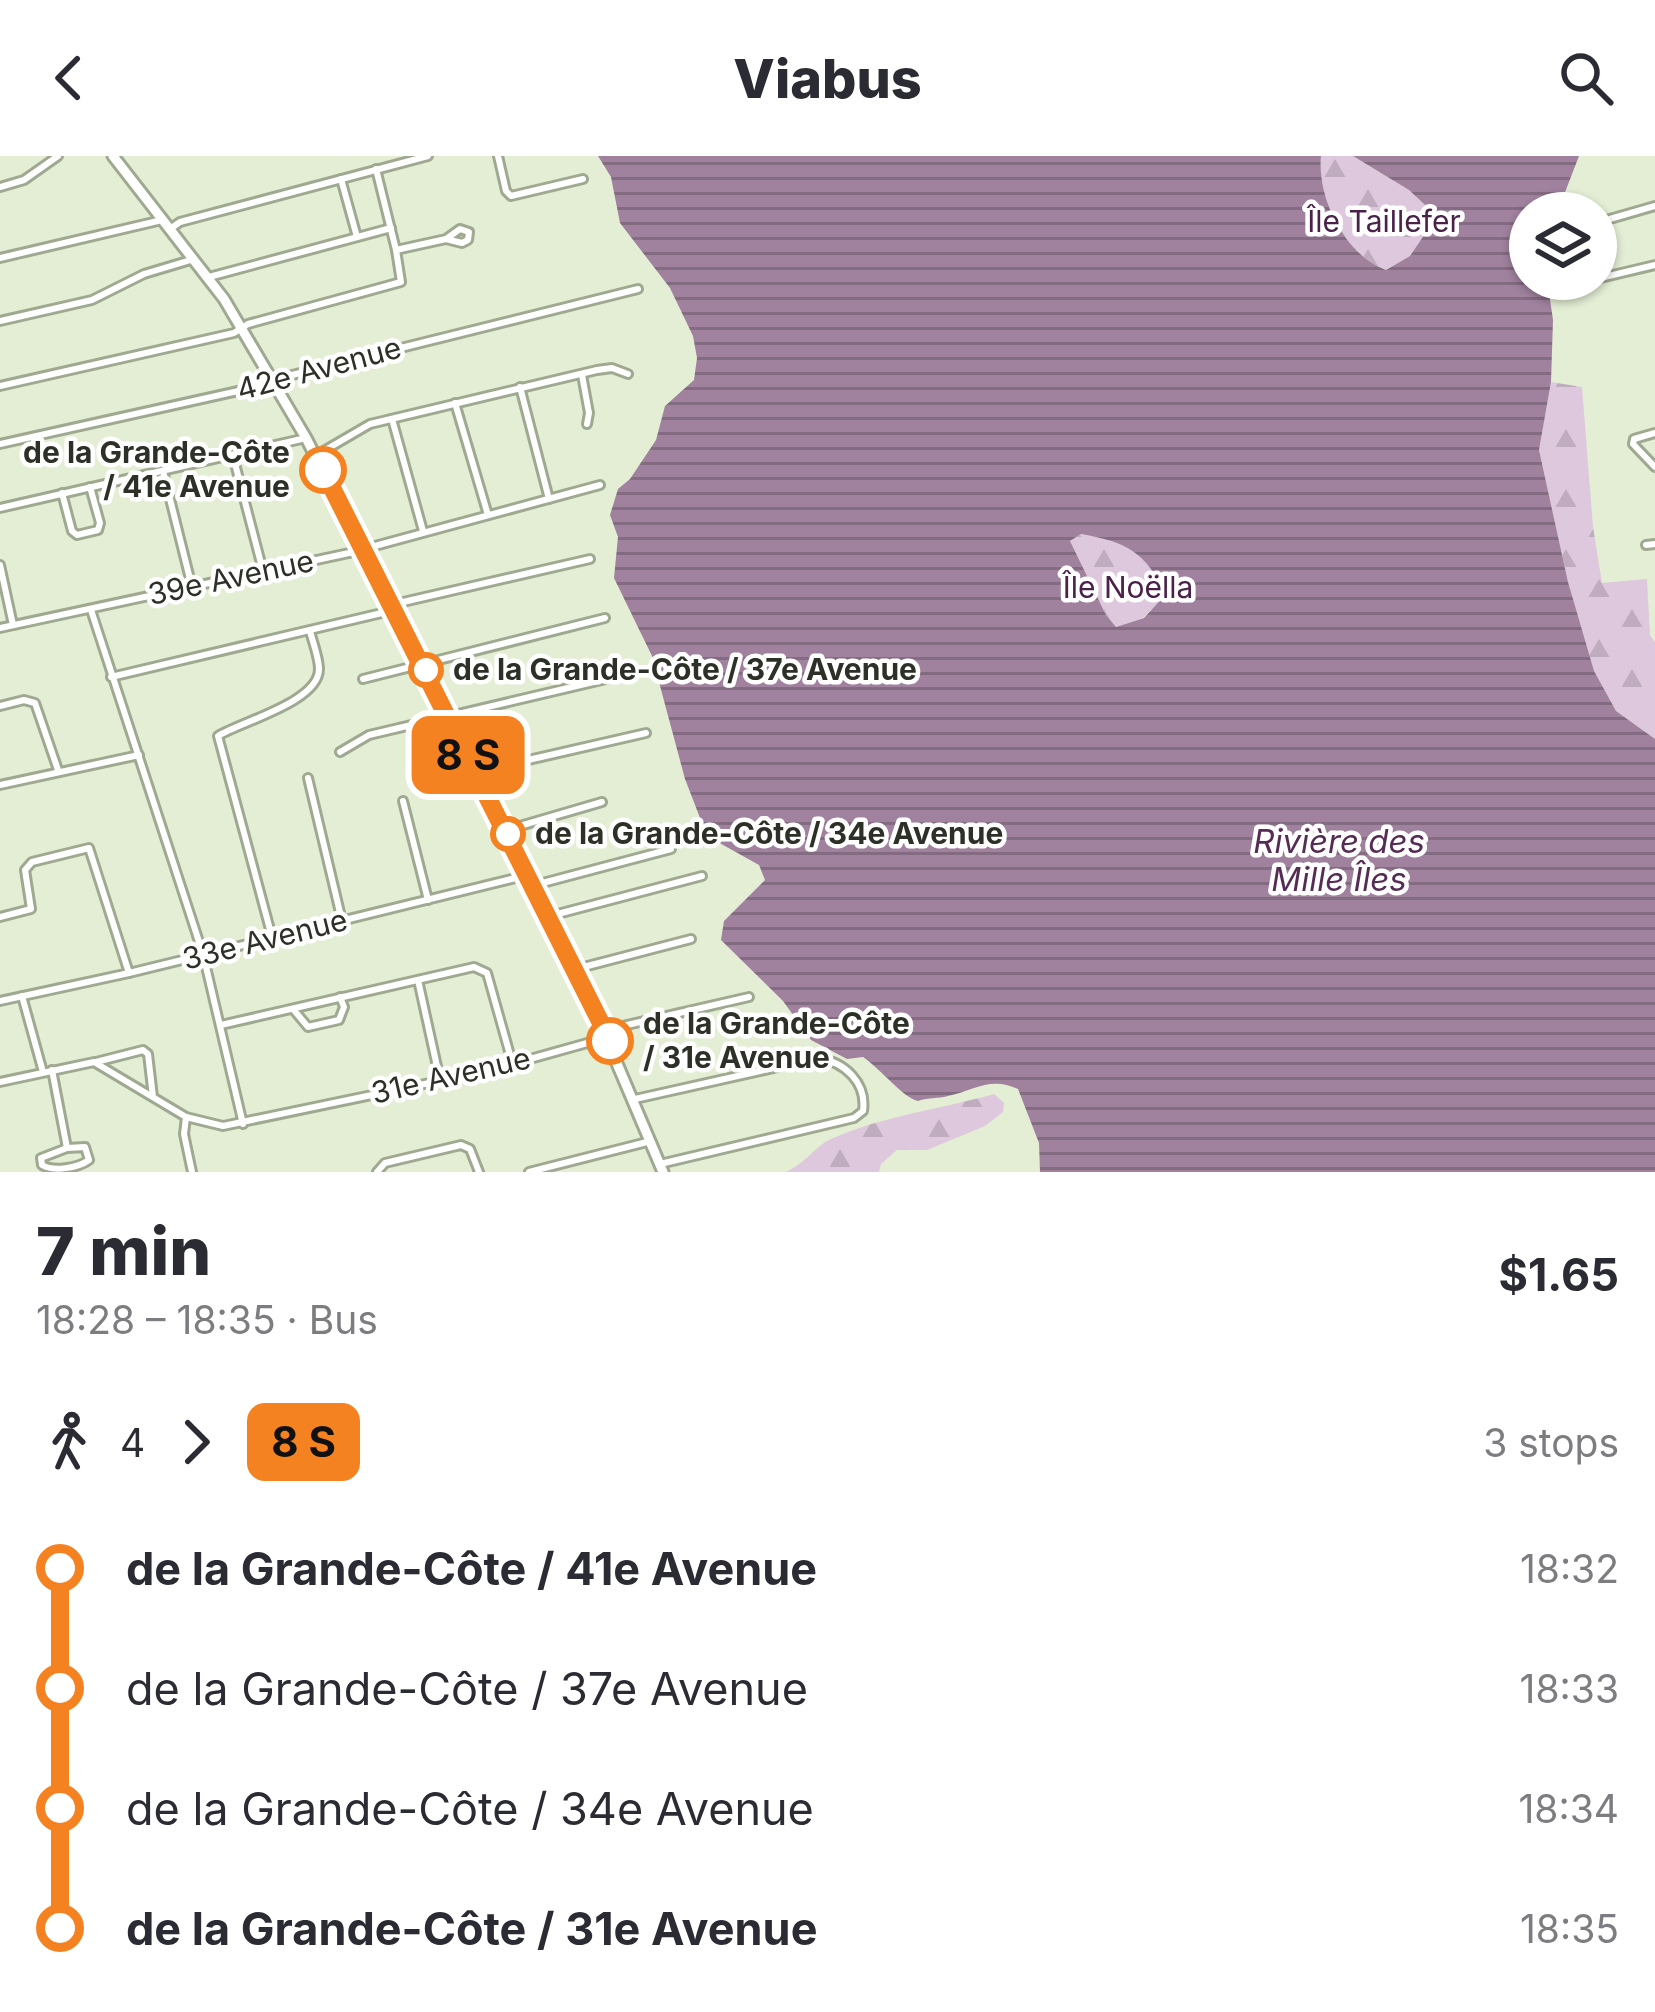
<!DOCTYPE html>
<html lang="en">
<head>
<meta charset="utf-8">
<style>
  :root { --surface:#fff; --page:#f7f7f7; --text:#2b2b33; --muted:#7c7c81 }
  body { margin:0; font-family:Inter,sans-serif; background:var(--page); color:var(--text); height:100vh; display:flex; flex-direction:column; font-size:45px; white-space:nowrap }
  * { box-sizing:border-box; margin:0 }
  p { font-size:39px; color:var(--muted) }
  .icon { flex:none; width:66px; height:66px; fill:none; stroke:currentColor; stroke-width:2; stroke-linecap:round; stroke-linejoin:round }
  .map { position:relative; height:1016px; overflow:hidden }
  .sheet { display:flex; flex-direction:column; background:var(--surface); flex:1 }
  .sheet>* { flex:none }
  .badge { padding:0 24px; border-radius:18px; font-size:42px; line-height:78px }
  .tools { position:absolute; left:1509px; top:36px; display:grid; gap:24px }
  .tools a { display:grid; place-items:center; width:108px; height:108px; border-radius:50%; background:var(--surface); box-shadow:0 3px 9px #0004; font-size:60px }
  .map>.badge { position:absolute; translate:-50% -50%; box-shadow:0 0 0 6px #fff }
  .legs { display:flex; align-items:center; gap:18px; height:132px; padding:0 36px; font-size:39px }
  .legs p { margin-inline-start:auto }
  .overview { display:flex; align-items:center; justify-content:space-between; height:204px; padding:0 36px }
  h1 { font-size:66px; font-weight:800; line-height:90px }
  ul { padding:0 36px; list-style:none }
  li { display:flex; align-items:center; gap:42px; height:120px; font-size:45px }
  li i { display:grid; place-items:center; width:18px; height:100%; margin:0 15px; background:currentColor }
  li i::after { content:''; width:30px; height:30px; margin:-15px; border:9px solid; border-radius:50%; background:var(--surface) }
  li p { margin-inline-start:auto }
  li:first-child i { background:linear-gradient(#0000 50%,currentColor 0) }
  li:last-child i { background:linear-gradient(currentColor 50%,#0000 0) }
  header { display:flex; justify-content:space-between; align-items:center; height:156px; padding:0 36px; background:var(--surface); font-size:54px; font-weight:800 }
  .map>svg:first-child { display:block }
</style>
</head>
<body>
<header><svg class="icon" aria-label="back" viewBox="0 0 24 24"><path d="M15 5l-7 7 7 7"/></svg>Viabus<svg class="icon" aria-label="search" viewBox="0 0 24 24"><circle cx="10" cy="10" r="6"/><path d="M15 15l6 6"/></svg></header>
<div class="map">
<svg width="1655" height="1016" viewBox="0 0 1655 1016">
  <defs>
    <pattern id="forest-firs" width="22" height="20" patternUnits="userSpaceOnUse" patternTransform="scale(3)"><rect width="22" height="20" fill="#dec8dd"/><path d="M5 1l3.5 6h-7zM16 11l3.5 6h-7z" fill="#bfacbe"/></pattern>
    <pattern id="water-rules" width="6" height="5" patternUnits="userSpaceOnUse" patternTransform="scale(3)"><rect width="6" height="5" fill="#a0829e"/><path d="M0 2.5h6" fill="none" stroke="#836b81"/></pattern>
  </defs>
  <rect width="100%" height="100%" fill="#e4eed4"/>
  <g fill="url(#forest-firs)">
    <path d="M1321 0H1353L1409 34 1438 60 1410 100 1386 114C1345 99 1317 43 1321 0Z"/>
    <polygon points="1551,226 1582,231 1593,371 1602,427 1647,423 1650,479 1655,486 1655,583 1616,555 1593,515 1568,426 1539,294"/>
    <path d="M1081 378C1126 386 1147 396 1166 439L1143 462 1116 471 1106 459 1070 385Z"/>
    <path d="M994 938 1004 947 1003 956 985 970 927 994H897L881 1008 879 1016H786C806 1007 814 991 831 983 886 959 937 954 994 938Z"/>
  </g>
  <path fill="url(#water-rules)" fill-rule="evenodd" d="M598 0H1321C1317 43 1345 99 1386 114L1410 100 1437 60 1409 34 1353 0H1579L1557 57H1530V123H1547L1553 164 1551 226 1539 294 1568 426 1594 515 1616 555 1655 583V1016H1040L1039 987 1018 933C991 920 975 934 948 940 937 943 929 941 918 945 902 941 881 913 863 901L847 903 811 884 783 845 721 784 724 765 765 724 759 709 707 680 685 623 652 500 614 422 618 381 610 359 618 333 630 323 656 284 665 250 694 224 697 202 693 180 670 132 620 67 611 21ZM1081 378C1126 386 1147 396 1165 439L1144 462 1116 471 1106 459 1070 385Z"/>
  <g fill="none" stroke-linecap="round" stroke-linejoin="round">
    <g stroke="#9fa991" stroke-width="12">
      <g id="street">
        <polyline points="498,0 506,35 511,40 583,23"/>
        <polyline points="376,13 396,94 446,83 460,73 469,76 468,84 462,87 446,83"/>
        <polyline points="341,23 357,81"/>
        <polyline points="0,31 24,24 58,0"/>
        <polyline points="1596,67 1655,50"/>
        <polyline points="170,73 180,66 428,0"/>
        <polyline points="0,102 162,64"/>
        <polyline points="209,121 391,72"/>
        <polyline points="1596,123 1655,109"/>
        <polyline points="0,165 92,144 144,118 194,103"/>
        <polyline points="582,219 589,257 587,268"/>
        <polyline points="0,230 234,177 248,168 401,126 396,94"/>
        <polyline points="520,231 549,343"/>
        <polyline points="455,247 488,359"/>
        <polyline points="392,263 423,375"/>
        <polyline points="1655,277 1634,283 1633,288 1655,311"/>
        <polyline points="0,288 265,229 280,222 638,133"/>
        <polyline points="233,300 263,415"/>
        <polyline points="315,300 370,268 597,214 612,212 628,218"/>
        <polyline points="163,315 192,431"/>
        <polyline points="62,337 72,375 77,379 98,374 100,367 90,331"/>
        <polyline points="0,352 306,282"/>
        <polyline points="1646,389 1655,388"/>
        <polyline points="0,409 13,469"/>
        <polyline points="91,454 203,798 243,968"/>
        <polyline points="0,472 349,397 600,329"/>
        <polyline points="111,521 386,456 403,446 590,403"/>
        <polyline points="363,523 605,462"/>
        <polyline points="0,550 24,544 35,547 58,614"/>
        <polyline points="340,596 369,579 619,520"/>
        <polyline points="476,616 646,577"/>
        <polyline points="308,622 342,765"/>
        <polyline points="0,629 139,599"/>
        <polyline points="403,645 428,744"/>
        <polyline points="506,674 602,646"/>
        <polyline points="535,729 671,693"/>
        <polyline points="550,760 702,720"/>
        <polyline points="0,761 31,753 25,714 32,706 89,692 129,817"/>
        <path d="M272 781 218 580C240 566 319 546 319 513 319 502 313 487 310 475"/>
        <polyline points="576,813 691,783"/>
        <polyline points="418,824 440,924"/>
        <polyline points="22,840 43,916"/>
        <polyline points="0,845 129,817 528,719"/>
        <polyline points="293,853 308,871 339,864 344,851 340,841"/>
        <polyline points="221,869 474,811 487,817 512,906"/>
        <polyline points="96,906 143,894 148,898 153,941"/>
        <polyline points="52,914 67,992"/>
        <polyline points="0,926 94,906 186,961 223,970 487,915 598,884 612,874 627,869 749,841"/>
        <path d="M635 943 818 902C845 906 867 927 863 955L854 962 660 1008"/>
        <polyline points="186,961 184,978 192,1016"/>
        <path d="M85 991 89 1004C78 1012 53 1016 42 1009L41 1002 67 992Z"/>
        <polyline points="377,1016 385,1007 461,989 470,993 479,1016"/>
        <polyline points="529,1016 651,985"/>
      </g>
    </g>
    <g stroke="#9fa991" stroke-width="15">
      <polyline id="secondary" points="113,0 224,143 306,282 582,825 663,1016"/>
    </g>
    <use href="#street" stroke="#fff" stroke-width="6"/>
    <use href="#secondary" stroke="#fff" stroke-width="9"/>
  </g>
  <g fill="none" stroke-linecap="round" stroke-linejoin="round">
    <g stroke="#fff" stroke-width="27">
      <polyline id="line-1" points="323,314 610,885"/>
    </g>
    <use href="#line-1" stroke="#f58220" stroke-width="18"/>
  </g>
  <g fill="#fff" stroke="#f58220" stroke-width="6">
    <circle cx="323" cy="314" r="21"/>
    <circle cx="426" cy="514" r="15"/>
    <circle cx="508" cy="678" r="15"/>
    <circle cx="610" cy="885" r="21"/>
  </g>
  <g text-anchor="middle" stroke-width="9" stroke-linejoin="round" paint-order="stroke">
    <g font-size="30" fill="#4a2249" stroke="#fff">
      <text x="1384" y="76">Île Taillefer</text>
      <text x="1128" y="442">Île Noëlla</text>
    </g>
    <g font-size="30" fill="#2c3026" stroke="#fff">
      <text transform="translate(319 213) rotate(-15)" y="10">42e Avenue</text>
      <text transform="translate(231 422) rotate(-12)" y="10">39e Avenue</text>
      <text transform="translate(265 784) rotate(-14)" y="10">33e Avenue</text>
      <text transform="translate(451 920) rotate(-13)" y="10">31e Avenue</text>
    </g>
    <g font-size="30" font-weight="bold" fill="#2c3026" stroke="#fff" text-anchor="start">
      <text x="290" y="307" text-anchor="end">de la Grande-Côte<tspan x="290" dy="34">/ 41e Avenue</tspan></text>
      <text x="453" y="524">de la Grande-Côte / 37e Avenue</text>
      <text x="535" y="688">de la Grande-Côte / 34e Avenue</text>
      <text x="643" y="878">de la Grande-Côte<tspan x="643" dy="34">/ 31e Avenue</tspan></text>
    </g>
    <g font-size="33" font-style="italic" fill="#552c54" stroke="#fff">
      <text x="1339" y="697">Rivière des<tspan x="1339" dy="38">Mille Îles</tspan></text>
    </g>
  </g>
</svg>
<div class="tools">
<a><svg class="icon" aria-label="layers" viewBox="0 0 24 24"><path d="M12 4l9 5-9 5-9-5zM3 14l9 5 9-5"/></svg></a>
</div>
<b class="badge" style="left:468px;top:599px;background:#f58220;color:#111">8 S</b>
</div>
<section class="sheet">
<div class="overview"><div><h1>7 min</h1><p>18:28 – 18:35 · Bus</p></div><b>$1.65</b></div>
<div class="legs"><svg class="icon" aria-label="walk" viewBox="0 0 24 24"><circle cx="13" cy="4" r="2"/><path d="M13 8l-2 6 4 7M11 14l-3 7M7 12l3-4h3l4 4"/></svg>4<svg class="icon" aria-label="forward" viewBox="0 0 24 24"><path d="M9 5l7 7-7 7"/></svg><b class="badge" style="background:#f58220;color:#111">8 S</b><p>3 stops</p></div>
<ul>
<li><i style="color:#f58220"></i><b>de la Grande-Côte / 41e Avenue</b><p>18:32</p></li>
<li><i style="color:#f58220"></i><span>de la Grande-Côte / 37e Avenue</span><p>18:33</p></li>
<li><i style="color:#f58220"></i><span>de la Grande-Côte / 34e Avenue</span><p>18:34</p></li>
<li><i style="color:#f58220"></i><b>de la Grande-Côte / 31e Avenue</b><p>18:35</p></li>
</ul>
</section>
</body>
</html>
